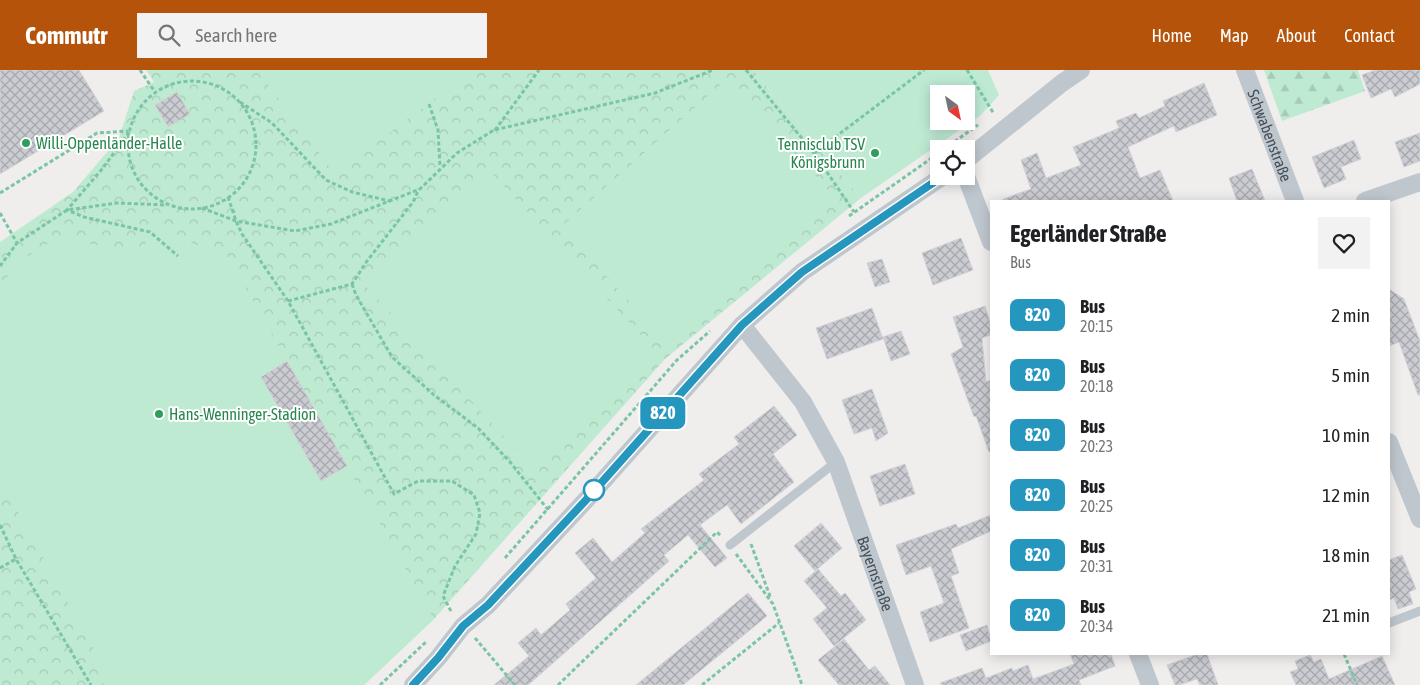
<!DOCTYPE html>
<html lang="en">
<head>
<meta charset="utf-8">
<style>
  :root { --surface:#fff; --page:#f2f2f2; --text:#202124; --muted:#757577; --accent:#b45309 }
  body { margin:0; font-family:"Asap Condensed",sans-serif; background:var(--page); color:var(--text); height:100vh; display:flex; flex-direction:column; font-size:19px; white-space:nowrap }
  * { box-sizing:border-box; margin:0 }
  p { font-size:16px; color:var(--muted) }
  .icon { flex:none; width:28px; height:28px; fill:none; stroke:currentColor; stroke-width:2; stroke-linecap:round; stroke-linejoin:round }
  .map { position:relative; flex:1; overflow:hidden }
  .drawer { position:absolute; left:990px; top:130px; width:400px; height:455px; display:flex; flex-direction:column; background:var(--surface); border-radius:0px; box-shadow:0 2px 12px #0003 }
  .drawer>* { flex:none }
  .badge { padding:0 10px; border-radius:8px; font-size:18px; line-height:32px }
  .needle { width:32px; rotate:147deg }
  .buttons { position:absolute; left:930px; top:15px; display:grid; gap:10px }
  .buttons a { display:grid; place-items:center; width:45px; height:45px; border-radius:0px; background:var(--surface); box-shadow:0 2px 12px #0003; font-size:25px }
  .map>.badge { position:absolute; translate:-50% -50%; box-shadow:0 0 0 2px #fff }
  .round { display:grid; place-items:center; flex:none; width:52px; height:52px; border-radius:0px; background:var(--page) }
  .overview { display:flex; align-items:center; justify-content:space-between; height:85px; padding:0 20px }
  h1 { font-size:24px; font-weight:700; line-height:38px }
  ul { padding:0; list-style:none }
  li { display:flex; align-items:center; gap:15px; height:60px; padding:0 20px }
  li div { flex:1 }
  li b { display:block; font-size:19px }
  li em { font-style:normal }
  li .badge { min-width:55px; font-weight:700; text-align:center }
  header { display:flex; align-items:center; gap:30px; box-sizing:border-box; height:70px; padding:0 25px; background:var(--accent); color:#fff }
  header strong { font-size:24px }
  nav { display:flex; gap:28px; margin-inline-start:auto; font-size:18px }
  .search { width:350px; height:45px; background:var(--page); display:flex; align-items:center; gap:12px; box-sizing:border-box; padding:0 18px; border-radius:0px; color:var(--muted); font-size:19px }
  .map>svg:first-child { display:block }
</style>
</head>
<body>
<header>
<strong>Commutr</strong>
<div class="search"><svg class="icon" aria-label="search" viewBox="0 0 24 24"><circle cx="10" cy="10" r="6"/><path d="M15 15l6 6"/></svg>Search here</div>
<nav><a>Home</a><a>Map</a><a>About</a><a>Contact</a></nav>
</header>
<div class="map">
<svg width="1420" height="615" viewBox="0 0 1420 615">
  <defs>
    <pattern id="forest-firs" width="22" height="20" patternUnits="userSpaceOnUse" patternTransform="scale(1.25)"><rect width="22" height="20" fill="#beead2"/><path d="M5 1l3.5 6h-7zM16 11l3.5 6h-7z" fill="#a5cab7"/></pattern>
    <pattern id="park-crowns" width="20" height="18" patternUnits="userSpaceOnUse" patternTransform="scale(1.25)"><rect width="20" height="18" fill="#beead2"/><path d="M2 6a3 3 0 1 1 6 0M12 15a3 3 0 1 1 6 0" fill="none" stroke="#a5cab7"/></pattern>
    <pattern id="building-cross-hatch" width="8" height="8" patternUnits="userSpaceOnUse" patternTransform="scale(1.25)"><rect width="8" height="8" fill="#caccd2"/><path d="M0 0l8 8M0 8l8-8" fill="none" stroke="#a6a8ad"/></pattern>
  </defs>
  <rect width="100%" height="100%" fill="#f0eded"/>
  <polygon fill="url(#forest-firs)" points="1264,0 1358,0 1365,21 1282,51"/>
  <polygon fill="url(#park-crowns)" points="146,0 753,0 861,128 665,289 434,549 364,615 0,615 0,172 73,122 119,68 134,21 154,12"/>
  <g fill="#beead2" fill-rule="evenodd">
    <polygon points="257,0 473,0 335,104"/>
    <path d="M753 0H988L999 25 981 45 861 128ZM939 24H966V51H939Z"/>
    <polygon points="728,8 833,126 667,274 562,156"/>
    <polygon points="489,100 659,285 534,399 364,214"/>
    <polygon points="155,159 228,187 434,549 364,615 104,615 98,605 96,583 0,410 0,219 15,194 54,170 143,180 150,162"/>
  </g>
  <g fill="url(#building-cross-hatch)" stroke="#d2d3d8">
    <polygon points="0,0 79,0 104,41 0,104"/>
    <polygon points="1375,0 1420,0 1420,14 1395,27 1391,19 1371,28 1362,5"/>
    <polygon points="1204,13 1217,45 1176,62 1174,56 1128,77 1140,108 1160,100 1173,131 1003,131 1003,129 1031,119 1021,90 1037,83 1046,108 1081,95 1073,77 1119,58 1116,51 1136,43 1139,48 1165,36 1163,31"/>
    <polygon points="177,22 190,44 168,57 155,35"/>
    <polygon points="1420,63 1420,91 1404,97 1395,72"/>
    <polygon points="1354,70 1361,89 1341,97 1346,109 1324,118 1312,87"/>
    <polygon points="1252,99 1265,131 1237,131 1229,108"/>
    <polygon points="961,168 973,200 933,215 922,183"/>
    <polygon points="882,189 890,212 875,217 867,193"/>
    <polygon points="1389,219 1404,229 1420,271 1420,325 1418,325 1399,272 1389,276"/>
    <polygon points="985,236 991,255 991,265 982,268 986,312 991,310 991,381 989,382 976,346 974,347 951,284 963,277 953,247"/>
    <polygon points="872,238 883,269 827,289 816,258"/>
    <polygon points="901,261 910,284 891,291 883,267"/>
    <polygon points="287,291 347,396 321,411 261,307"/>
    <polygon points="872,319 888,363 876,371 872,358 854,364 842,330"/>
    <polygon points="774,336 797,365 773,384 794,412 741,454 727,435 700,455 727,488 715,497 688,465 664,485 669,491 528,615 494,615 529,586 518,573 536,558 541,565 570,540 566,534 596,508 575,483 593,468 612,492 645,463 641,459 704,410 699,404 739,374 734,367"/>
    <polygon points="905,394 915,424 880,436 870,406"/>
    <polygon points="991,445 991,461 951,479 959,503 951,506 969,558 930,572 920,542 944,533 931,496 906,505 896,475 956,454 958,458"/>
    <polygon points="821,453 842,478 815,501 794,476"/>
    <polygon points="1402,485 1416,519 1409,522 1413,534 1398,539 1394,528 1389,530 1389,490"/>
    <polygon points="818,499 841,526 845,523 866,550 834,576 813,549 827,538 804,511"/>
    <polygon points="748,523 767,546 689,610 683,615 636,615"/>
    <polygon points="987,555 991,571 966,581 960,565"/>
    <polygon points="844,569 869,600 875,596 890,615 839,615 818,590"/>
    <polygon points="1070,584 1111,584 1115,596 1079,610 1081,615 941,615 940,613 982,598 986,608 1012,598 1013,601 1028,595 1033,609 1074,594"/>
    <polygon points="1198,584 1207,584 1218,615 1200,615 1197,609 1179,615 1175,615 1167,595"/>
    <polygon points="1310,585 1314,592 1321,589 1329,609 1382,586 1395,615 1296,615 1290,602 1298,599 1295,591"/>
  </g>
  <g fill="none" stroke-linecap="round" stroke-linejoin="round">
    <g stroke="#79c5a5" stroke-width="3" stroke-dasharray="4 2.5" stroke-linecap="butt">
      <polyline points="140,0 155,22"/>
      <polyline points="746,0 814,83 854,142"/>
      <polyline points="967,0 994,44"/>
      <circle cx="192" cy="75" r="64"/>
      <polyline points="240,32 272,53 326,110 352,122 390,131"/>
      <polyline points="429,34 438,60 440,97"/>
      <polyline points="495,60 539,0"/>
      <polyline points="129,62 103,98 67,140 84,147 150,162 178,186"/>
      <polyline points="944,79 978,55"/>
      <polyline points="814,83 924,0"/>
      <polyline points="0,123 97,63 128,61"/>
      <polyline points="228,127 236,151 242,164 288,231 394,424 418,411 452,411 474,425 480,443 476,464 455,496 443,526 452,543"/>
      <polyline points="202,138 236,151 295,161 331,154 420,119 457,83 494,60 655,23 713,0"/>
      <polyline points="0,143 17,173"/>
      <polyline points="849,146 939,83"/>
      <polyline points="0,196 17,173 67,140 117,133 167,135"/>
      <polyline points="352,214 356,225 392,287 434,325 478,358 510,392 549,441"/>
      <polyline points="288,231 352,214 367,191 413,132 419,119"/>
      <polyline points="0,455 16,489 91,615"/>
      <polyline points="751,474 771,529"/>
      <polyline points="736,484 773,534 802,615"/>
      <polyline points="505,488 677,290 710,261"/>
      <polyline points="0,498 16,489"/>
      <polyline points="475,568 515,615"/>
      <polyline points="1344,584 1357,615"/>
      <polyline points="380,615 427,571"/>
      <polyline points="558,615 717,462 721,466"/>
      <polyline points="702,615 779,553"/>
    </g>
    <g stroke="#bfc7ce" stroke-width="9">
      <polyline points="730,475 836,392"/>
      <polyline points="1389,553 1420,541"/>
    </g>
    <g stroke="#bfc7ce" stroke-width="18">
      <path id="s1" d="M1245 0 1295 131"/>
      <polyline points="966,90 1062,13 1081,0"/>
      <polyline points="966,106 991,172"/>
      <polyline points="1365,131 1420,112"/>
      <path id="s2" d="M742 255 803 332 836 392 915 615"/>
      <polyline points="1389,372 1420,449"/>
      <polyline points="1138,584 1150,615"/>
      <polyline points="413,615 438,588 463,556 488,535 586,430 742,255 802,202 943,106"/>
    </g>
  </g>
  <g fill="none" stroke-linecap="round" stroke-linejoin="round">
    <g stroke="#fff" stroke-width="11">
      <polyline id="line" points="413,615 438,588 463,556 488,535 586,430 742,255 802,202 943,106"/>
    </g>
    <use href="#line" stroke="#2596be" stroke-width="8"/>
  </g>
  <g fill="#2e9e5b" stroke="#fff" stroke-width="2">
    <circle cx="26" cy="73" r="5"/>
    <circle cx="875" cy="83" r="5"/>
    <circle cx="159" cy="344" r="5"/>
  </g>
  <circle fill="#fff" stroke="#2596be" stroke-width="2.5" cx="594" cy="420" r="10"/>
  <g text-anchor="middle" stroke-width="4" stroke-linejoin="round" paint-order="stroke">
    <g font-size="16" fill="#474f59" stroke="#fff">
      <text dy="6" stroke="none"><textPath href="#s1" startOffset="70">Schwabenstraße</textPath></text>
      <text dy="6" stroke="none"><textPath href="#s2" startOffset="285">Bayernstraße</textPath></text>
    </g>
    <g font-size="16" fill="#27864d" stroke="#fff" text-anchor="start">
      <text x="36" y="79">Willi-Oppenländer-Halle</text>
      <text x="865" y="80" text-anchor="end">Tennisclub TSV<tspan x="865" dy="18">Königsbrunn</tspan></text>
      <text x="169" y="350">Hans-Wenninger-Stadion</text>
    </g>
  </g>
</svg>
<div class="buttons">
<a><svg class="needle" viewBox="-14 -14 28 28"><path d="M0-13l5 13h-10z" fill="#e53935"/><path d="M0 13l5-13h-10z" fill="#757577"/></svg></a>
<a><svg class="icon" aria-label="locate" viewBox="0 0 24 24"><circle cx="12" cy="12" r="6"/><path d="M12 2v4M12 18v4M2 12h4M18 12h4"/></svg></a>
</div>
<b class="badge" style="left:663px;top:343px;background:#2596be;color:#fff">820</b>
<section class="drawer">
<div class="overview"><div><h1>Egerländer Straße</h1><p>Bus</p></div><a class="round"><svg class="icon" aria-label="heart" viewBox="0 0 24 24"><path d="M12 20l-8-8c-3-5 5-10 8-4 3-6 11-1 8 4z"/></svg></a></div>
<ul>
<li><span class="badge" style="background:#2596be;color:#fff">820</span><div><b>Bus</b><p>20:15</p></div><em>2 min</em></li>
<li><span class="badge" style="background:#2596be;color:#fff">820</span><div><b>Bus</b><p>20:18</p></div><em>5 min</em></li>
<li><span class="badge" style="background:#2596be;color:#fff">820</span><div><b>Bus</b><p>20:23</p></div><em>10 min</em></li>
<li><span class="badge" style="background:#2596be;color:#fff">820</span><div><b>Bus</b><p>20:25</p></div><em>12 min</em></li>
<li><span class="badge" style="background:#2596be;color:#fff">820</span><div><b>Bus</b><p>20:31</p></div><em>18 min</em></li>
<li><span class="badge" style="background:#2596be;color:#fff">820</span><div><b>Bus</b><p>20:34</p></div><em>21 min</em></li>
</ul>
</section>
</div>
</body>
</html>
